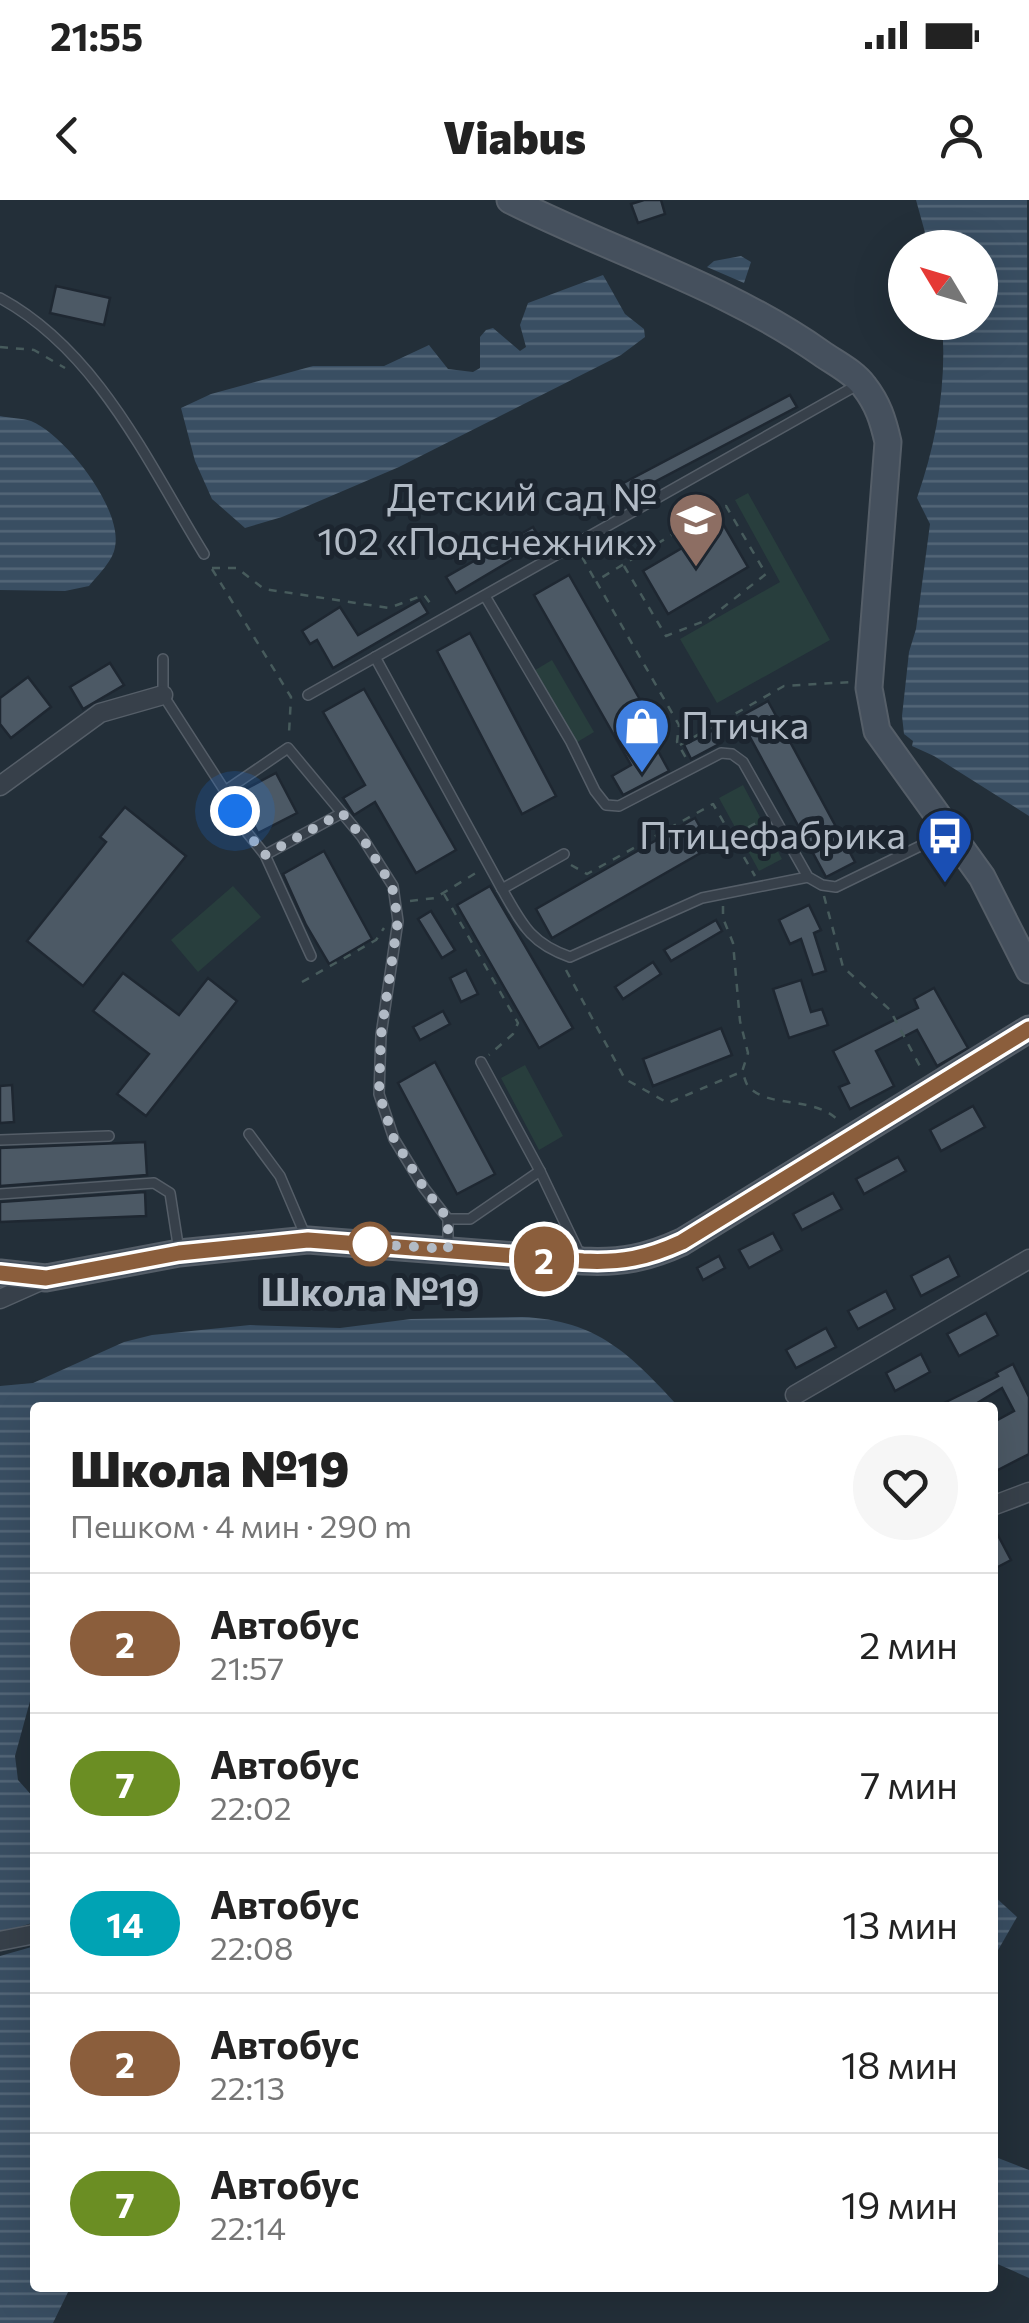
<!DOCTYPE html>
<html lang="ru">
<head>
<meta charset="utf-8">
<style>
  :root { --surface:#fff; --page:#f6f6f6; --text:#222; --muted:#767676; --line:#e0e0e0 }
  body { margin:0; font-family:Commissioner,sans-serif; background:var(--page); color:var(--text); height:100vh; display:flex; flex-direction:column; font-size:38px; white-space:nowrap }
  * { box-sizing:border-box; margin:0 }
  p { font-size:32px; color:var(--muted) }
  .icon { flex:none; width:55px; height:55px; fill:none; stroke:currentColor; stroke-width:2; stroke-linecap:round; stroke-linejoin:round }
  .map { position:relative; flex:1; overflow:hidden }
  .panel { position:absolute; left:30px; top:1202px; width:968px; height:890px; display:flex; flex-direction:column; background:var(--surface); border-radius:10px; box-shadow:0 10px 40px #0002 }
  .panel>* { flex:none }
  .badge { padding:0 20px; border-radius:32px; font-size:35px; line-height:65px }
  .needle { width:65px; rotate:308deg }
  .buttons { position:absolute; left:888px; top:30px; display:grid; gap:20px }
  .buttons a { display:grid; place-items:center; width:110px; height:110px; border-radius:50%; background:var(--surface); box-shadow:0 10px 40px #0002; font-size:50px }
  .you { position:absolute; width:50px; height:50px; margin:-25px; border:8px solid #fff; border-radius:50%; background:#1a73e8; box-shadow:0 0 0 15px #1a73e833 }
  .map>.badge { position:absolute; translate:-50% -50%; box-shadow:0 0 0 5px #fff }
  .round { display:grid; place-items:center; flex:none; width:105px; height:105px; border-radius:52px; background:var(--page) }
  .summary { display:flex; align-items:center; justify-content:space-between; height:170px; padding:0 40px }
  h1 { font-size:48px; font-weight:800; line-height:75px }
  ul { padding:0; list-style:none }
  li { display:flex; align-items:center; gap:30px; height:140px; padding:0 40px; border-top:2px solid var(--line) }
  li div { flex:1 }
  li b { display:block; font-size:38px }
  li em { font-style:normal }
  li .badge { min-width:110px; font-weight:700; text-align:center }
  .status { display:flex; justify-content:space-between; align-items:center; height:70px; padding:0 50px; background:var(--surface); direction:ltr }
  .status svg { height:28px; fill:currentColor }
  header { display:flex; justify-content:space-between; align-items:center; height:130px; padding:0 40px; background:var(--surface); font-size:45px; font-weight:800 }
  .map>svg:first-child { display:block }
</style>
</head>
<body>
<div class="status"><b>21:55</b><svg viewBox="0 0 49 12"><path d="M0 12V9h3v3zM5 12V6h3v6zM10 12V3h3v9zM15 12V0h3v12zM26 1h20v11H26zM47 4h2v5h-2z"/></svg></div>
<header><svg class="icon" aria-label="back" viewBox="0 0 24 24"><path d="M15 5l-7 7 7 7"/></svg>Viabus<svg class="icon" aria-label="person" viewBox="0 0 24 24"><circle cx="12" cy="8" r="4"/><path d="M4 21q1-7 8-7t8 7"/></svg></header>
<div class="map">
<svg width="1029" height="2123" viewBox="0 0 1029 2123">
  <defs>
    <pattern id="water-rules" width="6" height="5" patternUnits="userSpaceOnUse" patternTransform="scale(2.5)"><rect width="6" height="5" fill="#394e62"/><path d="M0 2.5h6" fill="none" stroke="#536677"/></pattern>
  </defs>
  <rect width="100%" height="100%" fill="#232f39"/>
  <g fill="#283e3d">
    <polygon points="748,293 830,440 717,503 680,439 780,382 735,300"/>
    <polygon points="552,460 594,532 574,544 532,472"/>
    <polygon points="743,585 782,659 759,671 719,598"/>
    <polygon points="233,686 261,717 198,772 171,740"/>
    <polygon points="525,865 563,936 539,950 501,878"/>
  </g>
  <g fill="url(#water-rules)">
    <path d="M916 0H1027L1029 616 934 556 912 546 913 541 904 534 902 516 909 452 916 429 930 324 917 298C937 241 947 182 942 123L980 122V48L929 47Z"/>
    <polygon points="741,56 751,62 744,83 707,67 714,61"/>
    <polygon points="603,75 625,114 644,129 645,137 621,155 399,267 282,317 245,328 212,299 195,261 181,208 211,194 313,166 384,166 429,145 448,169 473,172 480,168 480,137 486,130 493,128 520,151 526,147 520,125 528,103"/>
    <path d="M0 216C10 218 22 218 31 221 65 235 123 309 115 347 113 361 98 375 89 386L65 391 0 390Z"/>
    <path d="M522 1117C598 1120 631 1155 679 1207L35 1208V1483L15 1556 18 1580 35 1599V1722L0 1733V1186L33 1183 124 1142 152 1135 250 1125 340 1128 411 1119Z"/>
    <polygon points="993,1695 1017,1717 993,1759"/>
    <polygon points="35,1746 35,2088 70,2088 53,2123 0,2123 0,1756"/>
    <polygon points="993,1956 1029,1970 1029,2078 993,2062"/>
  </g>
  <g fill="#4c5965" stroke="#1e2731" stroke-width="2.5">
    <polygon points="644,0 661,0 665,14 638,23 631,4"/>
    <polygon points="56,86 110,98 104,125 50,113"/>
    <polygon points="790,195 797,207 620,300 614,288"/>
    <polygon points="723,324 748,367 668,414 643,371"/>
    <polygon points="533,327 542,342 456,393 446,377"/>
    <polygon points="569,375 659,533 651,538 669,571 623,595 612,576 631,565 534,395"/>
    <polygon points="420,400 428,413 333,468 317,440 310,444 302,431 340,407 358,435"/>
    <polygon points="470,433 556,596 522,614 437,451"/>
    <polygon points="110,463 124,485 83,509 70,487"/>
    <polygon points="28,477 51,507 11,538 0,524 0,498"/>
    <polygon points="364,489 456,650 416,673 375,602 354,615 343,598 365,585 323,512"/>
    <polygon points="768,501 855,662 826,677 739,517"/>
    <polygon points="714,530 721,543 691,559 684,545"/>
    <polygon points="276,573 297,613 258,633 238,593"/>
    <polygon points="125,607 186,656 83,786 27,741 106,642 100,637"/>
    <polygon points="695,618 711,647 552,738 536,709"/>
    <polygon points="324,651 372,739 329,764 306,725 283,674"/>
    <polygon points="490,686 573,828 539,848 457,705"/>
    <polygon points="809,705 821,730 814,733 826,771 813,775 801,739 790,744 779,720"/>
    <polygon points="431,711 455,750 442,758 418,719"/>
    <polygon points="716,720 722,731 671,761 664,750"/>
    <polygon points="653,762 661,774 623,799 615,787"/>
    <polygon points="466,770 478,794 461,802 450,778"/>
    <polygon points="123,773 179,815 208,778 237,801 146,916 117,894 149,854 93,811"/>
    <polygon points="801,780 811,812 822,809 828,825 789,838 773,789"/>
    <polygon points="934,788 968,848 937,866 917,830 876,851 894,886 850,909 839,887 849,883 833,851 918,808 914,799"/>
    <polygon points="443,811 450,824 420,840 413,827"/>
    <polygon points="721,828 732,855 653,886 643,859"/>
    <polygon points="435,862 495,974 457,994 398,883"/>
    <polygon points="12,885 14,922 0,923 0,886"/>
    <polygon points="973,906 985,927 941,951 930,930"/>
    <polygon points="145,942 147,975 0,986 0,948"/>
    <polygon points="898,957 906,971 864,994 856,979"/>
    <polygon points="145,992 146,1016 0,1022 0,1002"/>
    <polygon points="833,993 842,1009 802,1030 793,1014"/>
    <polygon points="773,1033 782,1050 749,1068 739,1050"/>
    <polygon points="719,1056 725,1068 703,1080 697,1068"/>
    <polygon points="949,1056 959,1076 921,1096 911,1076"/>
    <polygon points="886,1091 895,1109 858,1129 848,1111"/>
    <polygon points="986,1113 998,1135 959,1156 947,1134"/>
    <polygon points="826,1128 836,1147 796,1168 786,1150"/>
    <polygon points="921,1154 930,1172 895,1191 886,1173"/>
    <polygon points="1013,1164 1029,1197 1029,1254 992,1273 992,1223 1014,1211 1002,1188 969,1208 934,1208 998,1176 996,1173"/>
    <polygon points="992,1324 1011,1360 992,1370"/>
  </g>
  <g fill="none" stroke-linecap="round" stroke-linejoin="round">
    <g stroke="#555e68" stroke-width="12">
      <g id="lane">
        <path d="M0 98C98 151 148 263 204 354"/>
        <polyline points="485,396 571,542 595,591 606,605 619,606 721,553 732,554 743,562 808,677 822,685 836,687 947,633"/>
        <polyline points="375,457 502,689 564,654"/>
        <polyline points="163,459 163,495 225,591 288,548 362,637 393,686 398,721 381,835 379,894 394,939 424,988 448,1019 448,1046"/>
        <polyline points="308,495 859,184"/>
        <polyline points="225,591 245,630 265,655 342,613"/>
        <polyline points="265,655 311,756"/>
        <path d="M502 689C522 724 530 743 570 757L702 698 808 677"/>
        <polyline points="481,862 540,971 582,1059"/>
        <polyline points="249,934 280,976 306,1037"/>
        <polyline points="0,940 109,936"/>
        <polyline points="0,994 154,983 170,993 179,1051"/>
        <polyline points="448,1019 470,1019 540,971"/>
      </g>
    </g>
    <g stroke="#555e68" stroke-width="21">
      <g id="street">
        <polyline points="0,586 100,513 163,495"/>
        <polyline points="0,1099 45,1079"/>
        <polyline points="795,1195 1029,1059"/>
        <polyline points="992,1306 1029,1292"/>
        <polyline points="0,1741 35,1734"/>
      </g>
    </g>
    <g stroke="#555e68" stroke-width="29">
      <g id="secondary">
        <path d="M510 0C613 52 726 86 821 153 835 163 854 172 864 186 878 204 883 220 888 242L869 488 877 531 982 677 1029 770"/>
        <path d="M0 1073 46 1078 179 1053 308 1040 583 1061C621 1063 647 1058 682 1042L1029 829"/>
      </g>
    </g>
    <g stroke="#475b5c" stroke-width="2.5" stroke-dasharray="8 8" stroke-linecap="butt">
      <polyline points="0,147 34,150 65,168"/>
      <polyline points="683,297 696,320 596,381 679,525 677,542 686,558"/>
      <polyline points="582,357 595,380"/>
      <polyline points="624,366 666,436 707,420 766,374 726,306 696,320"/>
      <polyline points="212,368 237,368 264,389 389,408 424,395 433,407"/>
      <polyline points="212,369 291,497 289,533"/>
      <polyline points="732,520 738,541"/>
      <polyline points="680,545 784,486 851,482"/>
      <polyline points="734,635 762,620"/>
      <polyline points="571,665 587,674 713,604 755,676"/>
      <polyline points="444,694 518,823 513,834 489,855"/>
      <polyline points="824,696 843,767 890,810 923,872"/>
      <polyline points="410,701 435,698 479,671"/>
      <path d="M723 706V718L733 743 740 821 748 853 742 872C745 877 745 883 749 887 769 909 815 895 840 922"/>
      <polyline points="566,770 625,879 668,903 741,872"/>
      <polyline points="302,782 376,740 384,728"/>
    </g>
    <use href="#lane" stroke="#37404a" stroke-width="9"/>
    <use href="#street" stroke="#37404a" stroke-width="18"/>
    <use href="#secondary" stroke="#45505d" stroke-width="25"/>
  </g>
  <g fill="none" stroke-linecap="round" stroke-linejoin="round">
    <g stroke="#fff" stroke-width="22">
      <path id="line" d="M0 1073 46 1078 179 1053 308 1040 583 1061C621 1063 647 1058 682 1042L1029 829"/>
    </g>
    <use href="#line" stroke="#8b5e3c" stroke-width="15"/>
    <polyline stroke="#b2bbc6" stroke-width="10" stroke-dasharray="0 18" points="235,611 245,630 265,655 342,613 362,637 392,686 398,720 381,835 379,894 394,939 424,988 448,1019 448,1049 370,1044"/>
  </g>
  <defs>
    <g id="school-pin" transform="scale(2.875)"><path d="M0 17L-7.5 6A9.5 9.5 0 1 1 7.5 6Z" fill="#8d6e63" stroke="#1c252f"/><path d="M0-5L7-2L0 1L-7-2ZM-4 1L0 2.5L4 1V4Q0 6-4 4Z" fill="#fff"/></g>
    <g id="shop-pin" transform="scale(2.875)"><path d="M0 17L-7.5 6A9.5 9.5 0 1 1 7.5 6Z" fill="#3f7fe0" stroke="#1c252f"/><path d="M-5-2.5h2.3a2.7 3.5 0 0 1 5.4 0H5L5.5 6h-11ZM-1.5-2.5h3a1.5 2.3 0 0 0-3 0Z" fill="#fff"/></g>
    <g id="bus-pin" transform="scale(2.875)"><path d="M0 17L-7.5 6A9.5 9.5 0 1 1 7.5 6Z" fill="#1a4fb4" stroke="#1c252f"/><path d="M-5-6H5V4H4V6H2V4H-2V6H-4V4H-5ZM-3.5-4V0h7V-4ZM-3.5 1.2v1.5H-2V1.2ZM2 1.2v1.5H3.5V1.2Z" fill="#fff"/></g>
  </defs>
  <g fill-rule="evenodd">
    <use href="#school-pin" x="696" y="320"/>
    <use href="#shop-pin" x="642" y="526"/>
    <use href="#bus-pin" x="945" y="636"/>
  </g>
  <circle fill="#fff" stroke="#8b5e3c" stroke-width="5" cx="370" cy="1044" r="20"/>
  <g text-anchor="middle" stroke-width="10" stroke-linejoin="round" paint-order="stroke">
    <g font-size="38" fill="#b2bbc6" stroke="#1c252f" text-anchor="end">
      <text x="657" y="311">Детский сад №<tspan x="657" dy="44">102 «Подснежник»</tspan></text>
      <text x="681" y="539" text-anchor="start">Птичка</text>
      <text x="906" y="649">Птицефабрика</text>
    </g>
    <g font-size="38" font-weight="bold" fill="#b2bbc6" stroke="#1c252f">
      <text x="370" y="1106">Школа №19</text>
    </g>
  </g>
</svg>
<div class="buttons">
<a><svg class="needle" viewBox="-14 -14 28 28"><path d="M0-13l5 13h-10z" fill="#e53935"/><path d="M0 13l5-13h-10z" fill="#767676"/></svg></a>
</div>
<div class="you" style="left:235px;top:611px"></div>
<b class="badge" style="left:544px;top:1059px;background:#8b5e3c;color:#fff">2</b>
<section class="panel">
<div class="summary"><div><h1>Школа №19</h1><p>Пешком · 4 мин · 290 m</p></div><a class="round"><svg class="icon" aria-label="heart" viewBox="0 0 24 24"><path d="M12 20l-8-8c-3-5 5-10 8-4 3-6 11-1 8 4z"/></svg></a></div>
<ul>
<li><span class="badge" style="background:#8b5e3c;color:#fff">2</span><div><b>Автобус</b><p>21:57</p></div><em>2 мин</em></li>
<li><span class="badge" style="background:#6b8e23;color:#fff">7</span><div><b>Автобус</b><p>22:02</p></div><em>7 мин</em></li>
<li><span class="badge" style="background:#00a3b4;color:#fff">14</span><div><b>Автобус</b><p>22:08</p></div><em>13 мин</em></li>
<li><span class="badge" style="background:#8b5e3c;color:#fff">2</span><div><b>Автобус</b><p>22:13</p></div><em>18 мин</em></li>
<li><span class="badge" style="background:#6b8e23;color:#fff">7</span><div><b>Автобус</b><p>22:14</p></div><em>19 мин</em></li>
</ul>
</section>
</div>
</body>
</html>
